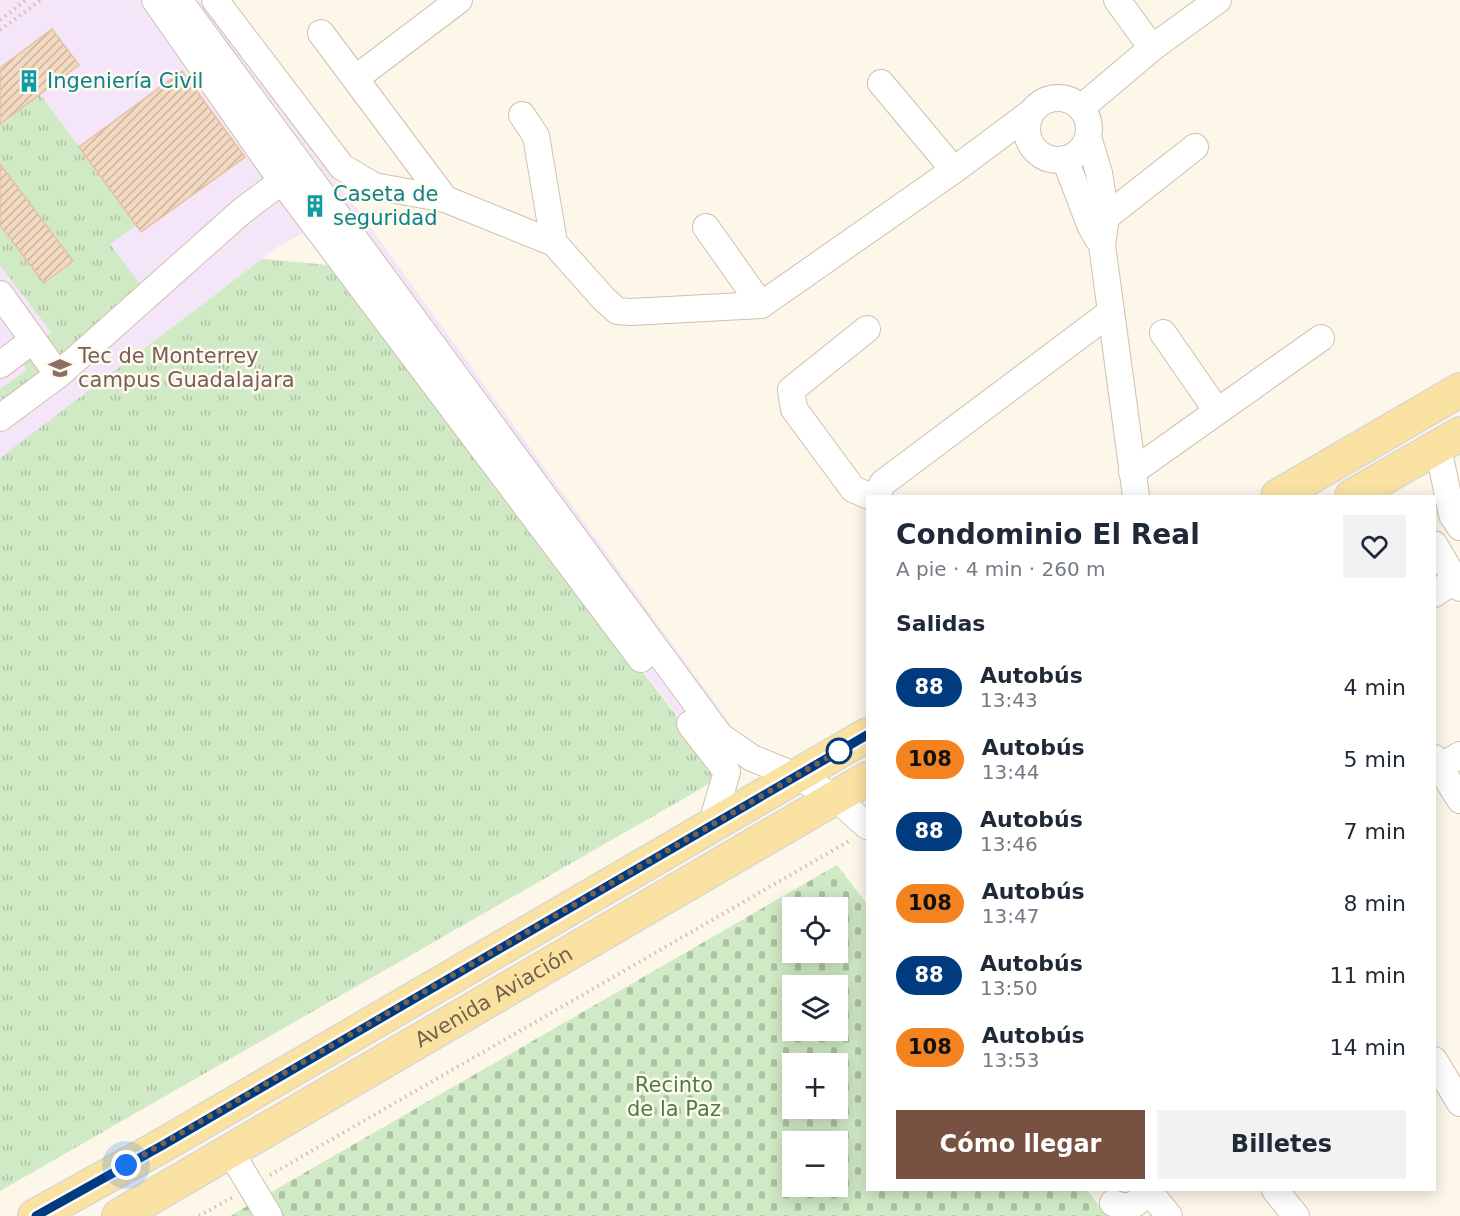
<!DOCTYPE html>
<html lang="es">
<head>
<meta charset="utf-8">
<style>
  :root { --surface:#fff; --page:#f2f2f3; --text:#1f2937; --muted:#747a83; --accent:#785142 }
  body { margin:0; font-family:"DejaVu Sans",sans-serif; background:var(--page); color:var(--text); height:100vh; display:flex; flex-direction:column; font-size:22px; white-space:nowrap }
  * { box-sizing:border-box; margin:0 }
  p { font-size:20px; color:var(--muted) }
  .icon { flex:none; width:33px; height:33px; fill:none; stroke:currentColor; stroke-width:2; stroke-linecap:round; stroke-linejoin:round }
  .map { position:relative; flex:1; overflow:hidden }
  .side { position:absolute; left:866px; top:495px; width:570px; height:696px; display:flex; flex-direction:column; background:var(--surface); border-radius:0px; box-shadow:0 3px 15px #0003 }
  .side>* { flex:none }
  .badge { padding:0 12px; border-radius:20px; font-size:21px; line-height:39px }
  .fabs { position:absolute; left:782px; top:897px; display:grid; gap:12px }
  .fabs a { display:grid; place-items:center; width:66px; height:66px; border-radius:0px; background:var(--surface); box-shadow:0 3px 15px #0003; font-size:30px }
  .you { position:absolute; width:30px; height:30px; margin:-15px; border:4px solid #fff; border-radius:50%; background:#1a73e8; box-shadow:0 0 0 9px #1a73e833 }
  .map>.badge { position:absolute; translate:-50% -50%; box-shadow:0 0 0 3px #fff }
  h2 { padding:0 30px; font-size:22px; line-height:54px }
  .round { display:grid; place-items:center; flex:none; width:63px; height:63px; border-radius:0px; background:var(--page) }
  .overview { display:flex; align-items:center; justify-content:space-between; height:102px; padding:0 30px }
  h1 { font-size:28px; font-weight:600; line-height:45px }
  .action { display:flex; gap:12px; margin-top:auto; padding:12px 30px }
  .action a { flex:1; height:69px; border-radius:0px; background:var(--accent); color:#fff; font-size:24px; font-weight:600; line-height:69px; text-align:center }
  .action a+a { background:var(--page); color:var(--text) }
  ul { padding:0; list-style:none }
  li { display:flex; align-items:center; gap:18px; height:72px; padding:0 30px }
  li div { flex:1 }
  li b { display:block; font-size:22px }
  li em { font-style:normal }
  li .badge { min-width:66px; font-weight:700; text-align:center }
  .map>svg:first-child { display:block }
</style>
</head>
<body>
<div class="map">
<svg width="1460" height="1216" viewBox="0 0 1460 1216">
  <defs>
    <pattern id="grass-tufts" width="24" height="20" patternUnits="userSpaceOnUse" patternTransform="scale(1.5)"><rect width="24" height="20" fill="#d1eac6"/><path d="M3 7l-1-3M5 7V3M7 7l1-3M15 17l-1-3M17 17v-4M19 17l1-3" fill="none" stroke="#aec1a3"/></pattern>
    <pattern id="cemetery-stones" width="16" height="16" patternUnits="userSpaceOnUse" patternTransform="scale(1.5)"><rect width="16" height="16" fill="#d1eac6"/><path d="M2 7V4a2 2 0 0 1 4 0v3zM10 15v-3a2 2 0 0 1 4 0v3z" fill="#aec1a3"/></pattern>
    <pattern id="building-hatch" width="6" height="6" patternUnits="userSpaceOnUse" patternTransform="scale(1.5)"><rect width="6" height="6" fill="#f2d9c0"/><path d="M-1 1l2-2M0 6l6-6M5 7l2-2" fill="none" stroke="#c9b39e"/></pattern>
  </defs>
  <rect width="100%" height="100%" fill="#fcf7e9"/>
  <polygon fill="#f4e5f9" points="0,0 199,0 335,179 734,729 701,745 303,233 276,248 0,459"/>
  <g fill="url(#grass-tufts)">
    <polygon points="40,94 137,225 110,244 145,290 56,357 42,339 51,332 0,265 0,225 44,283 73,261 0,164 0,124"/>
    <polygon points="262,259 329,265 723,776 0,1191 0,458"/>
    <polygon points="26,352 42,372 0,402 0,389 27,370 20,359"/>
  </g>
  <path fill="url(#cemetery-stones)" fill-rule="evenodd" d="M837 865 867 904V1190H1087L1107 1216H230ZM792 908H837V952H792ZM792 986H837V1030H792ZM792 1064H837V1108H792ZM792 1142H837V1186H792Z"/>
  <g fill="url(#building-hatch)" stroke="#e4c2a1" stroke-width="1.5">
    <polygon points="52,29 79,65 0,124 0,68"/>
    <polygon points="182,71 245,157 141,232 79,147"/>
    <polygon points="0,164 73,261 44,283 0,225"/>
  </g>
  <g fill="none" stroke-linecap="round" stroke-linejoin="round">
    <g stroke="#cfc0ae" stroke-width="28">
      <g id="minor">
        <polyline points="155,0 281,180 641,659"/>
        <polyline points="179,0 720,736 752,758 796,776 835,797 867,826"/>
        <polyline points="215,0 342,167 374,186 445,199"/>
        <polyline points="1117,0 1152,48"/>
        <polyline points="321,33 445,199 554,243 603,298 617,311 631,312 761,305 954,170 1029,114"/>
        <polyline points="356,78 459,0"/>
        <polyline points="881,83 954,170"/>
        <circle cx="1058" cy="129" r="31"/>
        <polyline points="1081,108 1152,48 1218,0"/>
        <polyline points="522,115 536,136 554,243"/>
        <polyline points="1088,137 1099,173 1106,217 1102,245 1136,496"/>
        <polyline points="1065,159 1090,225 1098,239"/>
        <polyline points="1093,223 1106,217 1195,147"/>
        <polyline points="706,227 761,305"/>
        <polyline points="0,294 33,340 0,365"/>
        <polyline points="867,329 791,390 794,409 853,489 869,496"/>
        <polyline points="1163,333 1217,411"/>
        <polyline points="33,340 58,375"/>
        <polyline points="0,418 58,375 242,211 294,172"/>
        <polyline points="1438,447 1452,515 1460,527"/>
        <polyline points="1132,472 1321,338"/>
        <polyline points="876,496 883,483 1111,312"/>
        <polyline points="1434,544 1460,588"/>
        <polyline points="1434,594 1460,577"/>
        <polyline points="690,724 727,772 711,826"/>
        <polyline points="1434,758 1460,800"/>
        <polyline points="1440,767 1460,755"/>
        <polyline points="1434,1060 1460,1103"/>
        <polyline points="230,1151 269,1216"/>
        <polyline points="1148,1190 1169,1216"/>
        <polyline points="1275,1190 1296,1216"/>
        <path d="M1113 1203C1128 1209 1135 1207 1144 1194L1143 1190"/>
      </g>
    </g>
    <g stroke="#dcd6d0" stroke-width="36">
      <g id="major">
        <polyline points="1278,496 1460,390"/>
        <polyline points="1352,496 1460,434"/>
        <polyline points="35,1216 163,1145 867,735"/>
        <path id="s1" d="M119 1216 867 779"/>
      </g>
    </g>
    <g stroke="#d7bda3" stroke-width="4" stroke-dasharray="1.5 4.5" stroke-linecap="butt">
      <polyline points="0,20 26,0"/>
      <polyline points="0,30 41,0"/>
      <polyline points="270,1175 851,840"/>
      <polyline points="199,1216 233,1197"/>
    </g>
    <use href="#minor" stroke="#fff" stroke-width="26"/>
    <use href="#major" stroke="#fae3a2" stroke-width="33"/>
  </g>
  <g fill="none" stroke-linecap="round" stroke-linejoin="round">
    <g stroke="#fff" stroke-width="14">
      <polyline id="line" points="36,1216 163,1145 867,735"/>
    </g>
    <use href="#line" stroke="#003b80" stroke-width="9"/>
    <polyline stroke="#77604c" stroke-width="6" stroke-dasharray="0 10.8" points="126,1165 839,751"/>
  </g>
  <defs>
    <g id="building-bare" transform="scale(1.8)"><path d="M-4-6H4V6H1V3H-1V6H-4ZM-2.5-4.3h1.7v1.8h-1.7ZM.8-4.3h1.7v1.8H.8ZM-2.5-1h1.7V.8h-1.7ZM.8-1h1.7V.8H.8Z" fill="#0f9aa8" stroke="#fffaef" stroke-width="2.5" paint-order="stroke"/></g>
    <g id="university-bare" transform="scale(1.8)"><path d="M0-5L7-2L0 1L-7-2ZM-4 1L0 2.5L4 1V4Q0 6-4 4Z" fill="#8d6e63" stroke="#fffaef" stroke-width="2.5" paint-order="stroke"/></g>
  </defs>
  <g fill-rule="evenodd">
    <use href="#building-bare" x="29" y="81"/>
    <use href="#building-bare" x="315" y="206"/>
    <use href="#university-bare" x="60" y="368"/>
  </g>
  <circle fill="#fff" stroke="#003b80" stroke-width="3" cx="839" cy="751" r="12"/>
  <g text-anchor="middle" stroke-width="5" stroke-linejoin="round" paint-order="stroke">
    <g font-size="21" fill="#0d838f" stroke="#fffaef" text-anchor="start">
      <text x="47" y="88">Ingeniería Civil</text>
      <text x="333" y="201">Caseta de<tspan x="333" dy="24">seguridad</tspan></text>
    </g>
    <g font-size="21" fill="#785e54" stroke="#fffaef" text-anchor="start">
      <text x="78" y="363">Tec de Monterrey<tspan x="78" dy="24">campus Guadalajara</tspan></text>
    </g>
    <g font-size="21" fill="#77604c" stroke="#fffaef">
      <text dy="7" stroke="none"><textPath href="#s1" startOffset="434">Avenida Aviación</textPath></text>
    </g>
    <g font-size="21" fill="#4e7d43" stroke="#fffaef">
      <text x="674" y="1092">Recinto<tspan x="674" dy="24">de la Paz</tspan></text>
    </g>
  </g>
</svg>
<div class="fabs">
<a><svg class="icon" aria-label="locate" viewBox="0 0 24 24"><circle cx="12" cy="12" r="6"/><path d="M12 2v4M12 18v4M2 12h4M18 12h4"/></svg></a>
<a><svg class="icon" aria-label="layers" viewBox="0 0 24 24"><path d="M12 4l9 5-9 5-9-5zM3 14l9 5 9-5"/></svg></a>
<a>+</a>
<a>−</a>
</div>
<div class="you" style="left:126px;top:1165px"></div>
<section class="side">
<div class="overview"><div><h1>Condominio El Real</h1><p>A pie · 4 min · 260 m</p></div><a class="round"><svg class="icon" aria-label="heart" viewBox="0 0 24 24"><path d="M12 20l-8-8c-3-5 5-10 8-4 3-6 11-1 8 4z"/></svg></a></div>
<h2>Salidas</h2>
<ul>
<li><span class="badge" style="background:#003b80;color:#fff">88</span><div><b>Autobús</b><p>13:43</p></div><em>4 min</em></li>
<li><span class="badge" style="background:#f58220;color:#111">108</span><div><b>Autobús</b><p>13:44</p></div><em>5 min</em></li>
<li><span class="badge" style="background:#003b80;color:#fff">88</span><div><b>Autobús</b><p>13:46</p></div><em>7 min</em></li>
<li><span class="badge" style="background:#f58220;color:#111">108</span><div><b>Autobús</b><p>13:47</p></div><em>8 min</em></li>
<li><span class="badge" style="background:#003b80;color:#fff">88</span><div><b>Autobús</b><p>13:50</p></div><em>11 min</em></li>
<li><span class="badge" style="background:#f58220;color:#111">108</span><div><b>Autobús</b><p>13:53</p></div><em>14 min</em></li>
</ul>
<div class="action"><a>Cómo llegar</a><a>Billetes</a></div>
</section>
</div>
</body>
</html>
